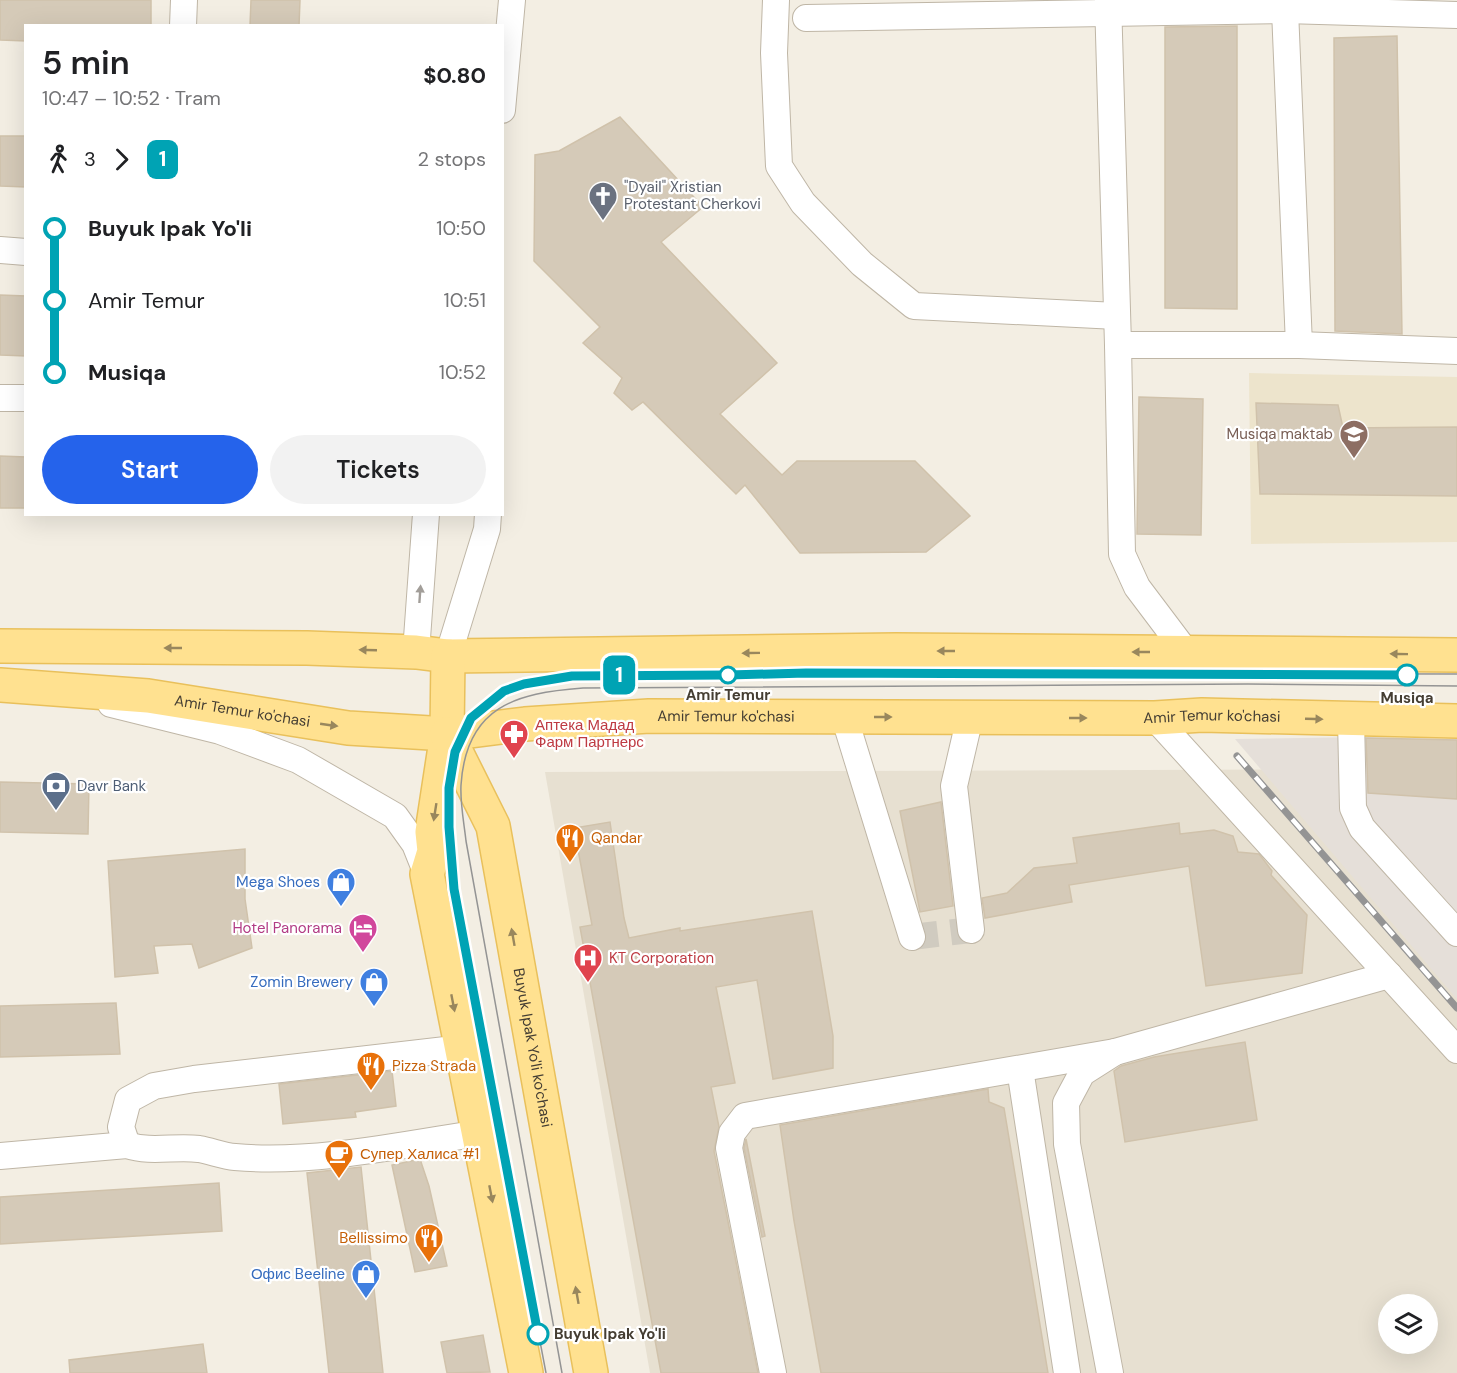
<!DOCTYPE html>
<html lang="en">
<head>
<meta charset="utf-8">
<style>
  :root { --surface:#fff; --page:#f2f2f2; --text:#202124; --muted:#757577; --accent:#2563eb }
  body { margin:0; font-family:"DM Sans",sans-serif; background:var(--page); color:var(--text); height:100vh; display:flex; flex-direction:column; font-size:22px; white-space:nowrap }
  * { box-sizing:border-box; margin:0 }
  p { font-size:20px; color:var(--muted) }
  .icon { flex:none; width:33px; height:33px; fill:none; stroke:currentColor; stroke-width:2; stroke-linecap:round; stroke-linejoin:round }
  .map { position:relative; flex:1; overflow:hidden }
  .sheet { position:absolute; left:24px; top:24px; width:480px; height:492px; display:flex; flex-direction:column; background:var(--surface); border-radius:0px; box-shadow:0 6px 24px #0002 }
  .sheet>* { flex:none }
  .badge { padding:0 12px; border-radius:9px; font-size:21px; line-height:39px }
  .buttons { position:absolute; left:1378px; top:1294px; display:grid; gap:12px }
  .buttons a { display:grid; place-items:center; width:60px; height:60px; border-radius:50%; background:var(--surface); box-shadow:0 6px 24px #0002; font-size:30px }
  .map>.badge { position:absolute; translate:-50% -50%; box-shadow:0 0 0 3px #fff }
  .legs { display:flex; align-items:center; gap:9px; height:66px; padding:0 18px; font-size:20px }
  .legs p { margin-inline-start:auto }
  .overview { display:flex; align-items:center; justify-content:space-between; height:102px; padding:0 18px }
  h1 { font-size:33px; font-weight:600; line-height:45px }
  .action { display:flex; gap:12px; margin-top:auto; padding:12px 18px }
  .action a { flex:1; height:69px; border-radius:36px; background:var(--accent); color:#fff; font-size:24px; font-weight:600; line-height:69px; text-align:center }
  .action a+a { background:var(--page); color:var(--text) }
  ul { padding:0 18px; list-style:none }
  li { display:flex; align-items:center; gap:21px; height:72px; font-size:22px }
  li i { display:grid; place-items:center; width:9px; height:100%; margin:0 8px; background:currentColor }
  li i::after { content:''; width:15px; height:15px; margin:-8px; border:4px solid; border-radius:50%; background:var(--surface) }
  li p { margin-inline-start:auto }
  li:first-child i { background:linear-gradient(#0000 50%,currentColor 0) }
  li:last-child i { background:linear-gradient(currentColor 50%,#0000 0) }
  .map>svg:first-child { display:block }
</style>
</head>
<body>
<div class="map">
<svg width="1457" height="1373" viewBox="0 0 1457 1373">
  <rect width="100%" height="100%" fill="#f3eee3"/>
  <path fill="#e7e0d1" fill-rule="evenodd" d="M1457 769V1373H650L545 772ZM1389 1305H1428V1344H1389Z"/>
  <polygon fill="#e5dfd9" points="1362,737 1457,739 1457,999 1235,739"/>
  <polygon fill="#ede4cc" points="1249,373 1457,377 1457,542 1251,544"/>
  <g fill="#d5cab8" stroke="#d0c2ab" stroke-width="1.5">
    <polygon points="0,0 151,0 151,26 26,26 26,41 0,40"/>
    <polygon points="251,0 300,0 299,26 250,26"/>
    <polygon points="1237,26 1237,309 1165,308 1165,27"/>
    <polygon points="1397,36 1402,334 1335,331 1334,38"/>
    <polygon points="620,117 703,207 661,242 777,363 720,414 782,475 797,461 915,461 970,516 926,552 800,553 745,485 736,494 643,402 632,410 614,393 622,378 583,343 600,327 534,261 535,155 559,151"/>
    <polygon points="0,136 26,136 26,187 0,186"/>
    <polygon points="0,295 26,296 26,356 0,355"/>
    <polygon points="1139,397 1203,399 1201,535 1137,534"/>
    <polygon points="1256,403 1338,405 1343,428 1457,427 1457,496 1260,494"/>
    <polygon points="0,456 26,457 26,508 0,508"/>
    <polygon points="1366,738 1457,740 1457,799 1368,793"/>
    <polygon points="0,782 89,784 88,834 0,832"/>
    <polygon points="941,802 953,906 920,912 900,811"/>
    <polygon points="610,822 624,918 629,938 680,928 680,931 812,911 833,1036 833,1068 773,1079 757,980 716,987 735,1083 711,1087 719,1127 714,1151 758,1373 661,1373 580,927 592,925 574,828"/>
    <polygon points="1179,823 1180,834 1214,830 1233,836 1238,852 1259,854 1263,859 1272,871 1271,875 1307,915 1302,973 1206,986 1189,866 1069,885 1072,902 985,918 982,898 1007,893 1034,868 1077,863 1073,838"/>
    <polygon points="245,849 245,899 252,948 199,968 192,944 154,946 158,973 115,977 108,861"/>
    <polygon points="116,1003 120,1054 0,1057 0,1006"/>
    <polygon points="1245,1042 1257,1120 1125,1142 1114,1071 1121,1066 1154,1057"/>
    <polygon points="392,1071 396,1106 355,1112 356,1117 283,1124 279,1084"/>
    <polygon points="988,1089 989,1102 1004,1108 1048,1373 821,1373 794,1221 780,1125"/>
    <polygon points="746,1139 765,1236 762,1237 744,1148"/>
    <polygon points="420,1159 429,1186 447,1266 415,1272 392,1165"/>
    <polygon points="361,1167 383,1373 329,1373 307,1173"/>
    <polygon points="219,1183 222,1231 0,1244 0,1197"/>
    <polygon points="483,1335 490,1372 447,1373 441,1342"/>
    <polygon points="203,1344 207,1373 70,1373 69,1360"/>
  </g>
  <g fill="none" stroke-linecap="round" stroke-linejoin="round">
    <polyline stroke="#d0cbc0" stroke-width="26" stroke-dasharray="26 13" stroke-linecap="butt" points="912,937 971,930"/>
    <g stroke="#bfb6a6" stroke-width="28">
      <g id="minor">
        <polyline points="776,0 774,53 779,166 803,203 862,264 914,306 1117,316"/>
        <polyline points="1108,0 1118,345 1122,554 1137,587 1186,652"/>
        <polyline points="1285,10 1299,345"/>
        <polyline points="806,18 1285,10 1457,15"/>
        <polyline points="183,26 184,0"/>
        <polyline points="502,110 512,0"/>
        <polyline points="0,250 26,252"/>
        <polyline points="1118,345 1299,345 1457,351"/>
        <polyline points="0,398 26,398"/>
        <polyline points="416,652 426,514"/>
        <polyline points="448,656 487,529 488,514"/>
        <polyline points="111,704 220,731 298,760 395,816 415,844 427,874"/>
        <polyline points="844,716 912,937"/>
        <polyline points="970,717 954,786 971,930"/>
        <polyline points="1155,718 1457,1050"/>
        <polyline points="1351,720 1353,808 1362,828 1457,933"/>
        <path d="M463 1048 194 1079 154 1086 128 1100 121 1127 127 1145C151 1153 174 1146 199 1149 211 1151 223 1156 235 1157 312 1164 402 1145 479 1133"/>
        <polyline points="1020,1069 1067,1373"/>
        <polyline points="0,1156 127,1145"/>
        <polyline points="773,1373 729,1148 732,1133 745,1116 1115,1052"/>
        <polyline points="1110,1373 1067,1144 1066,1103 1082,1073 1115,1052 1389,975"/>
      </g>
    </g>
    <g stroke="#e9c05b" stroke-width="36">
      <g id="major">
        <polyline points="0,646 307,648 416,652 448,656 896,650 1457,655"/>
        <polyline points="448,656 447,734 432,832 434,851 427,874 526,1373"/>
        <path id="s1" d="M0 685 148 696 348 728 447 734 525 724 649 716 1155 718 1202 715 1457 721"/>
        <path id="s2" d="M447 734 493 826 591 1373"/>
      </g>
    </g>
    <use href="#minor" stroke="#fff" stroke-width="26"/>
    <use href="#major" stroke="#ffe190" stroke-width="33"/>
    <g stroke="#949494" stroke-width="1.5">
      <polyline points="546,1373 454,889 449,827 449,788 455,752 471,718 504,691 524,684 572,676 727,675 806,673 1457,674"/>
      <path d="M562 1373 466 841C464 823 460 803 461 785 466 707 515 693 583 688L1248 684 1457 686"/>
    </g>
    <g stroke="#949494" stroke-width="7">
      <polyline id="rail" points="1237,756 1457,1008"/>
    </g>
    <use href="#rail" stroke="#fff" stroke-width="4.5" stroke-dasharray="14" stroke-linecap="butt"/>
  </g>
  <defs><path id="oneway-solid" d="M-6-.8H1V-3.2L6.5 0L1 3.2V.8H-6Z" transform="scale(1.5)"/></defs>
  <use fill="#a29e99" href="#oneway-solid" transform="translate(420 594) rotate(-86)"/>
  <g fill="#99875d">
    <use href="#oneway-solid" transform="translate(173 648) rotate(180)"/>
    <use href="#oneway-solid" transform="translate(368 650) rotate(-178)"/>
    <use href="#oneway-solid" transform="translate(946 651) rotate(-180)"/>
    <use href="#oneway-solid" transform="translate(1141 652) rotate(-180)"/>
    <use href="#oneway-solid" transform="translate(751 653) rotate(179)"/>
    <use href="#oneway-solid" transform="translate(1399 654) rotate(-179)"/>
    <use href="#oneway-solid" transform="translate(883 717)"/>
    <use href="#oneway-solid" transform="translate(1078 718)"/>
    <use href="#oneway-solid" transform="translate(1314 719) rotate(2)"/>
    <use href="#oneway-solid" transform="translate(329 725) rotate(8)"/>
    <use href="#oneway-solid" transform="translate(435 812) rotate(99)"/>
    <use href="#oneway-solid" transform="translate(513 937) rotate(-100)"/>
    <use href="#oneway-solid" transform="translate(453 1003) rotate(79)"/>
    <use href="#oneway-solid" transform="translate(491 1194) rotate(79)"/>
    <use href="#oneway-solid" transform="translate(577 1295) rotate(-100)"/>
  </g>
  <g fill="none" stroke-linecap="round" stroke-linejoin="round">
    <g stroke="#fff" stroke-width="14">
      <polyline id="line-1" points="538,1334 454,889 449,827 449,788 455,752 471,718 504,691 524,684 572,676 728,675 806,673 1407,675"/>
    </g>
    <use href="#line-1" stroke="#00a3b4" stroke-width="9"/>
  </g>
  <defs>
    <g id="church-pin" transform="scale(1.5)"><path d="M0 17L-7.5 6A9.5 9.5 0 1 1 7.5 6Z" fill="#6b7280" stroke="#fff"/><path d="M-1.2-6h2.4v3.5h3.3v2.4h-3.3V6h-2.4V-.1h-3.3v-2.4h3.3Z" fill="#fff"/></g>
    <g id="school-pin" transform="scale(1.5)"><path d="M0 17L-7.5 6A9.5 9.5 0 1 1 7.5 6Z" fill="#8d6e63" stroke="#fff"/><path d="M0-5L7-2L0 1L-7-2ZM-4 1L0 2.5L4 1V4Q0 6-4 4Z" fill="#fff"/></g>
    <g id="pharmacy-pin" transform="scale(1.5)"><path d="M0 17L-7.5 6A9.5 9.5 0 1 1 7.5 6Z" fill="#e0444e" stroke="#fff"/><path d="M-2-6h4v4h4v4h-4v4h-4v-4h-4v-4h4Z" fill="#fff"/></g>
    <g id="bank-pin" transform="scale(1.5)"><path d="M0 17L-7.5 6A9.5 9.5 0 1 1 7.5 6Z" fill="#5c6f8a" stroke="#fff"/><path d="M-6-4H6V4H-6ZM0-2.3a2.3 2.3 0 1 0 0 4.6a2.3 2.3 0 1 0 0-4.6Z" fill="#fff"/></g>
    <g id="restaurant-pin" transform="scale(1.5)"><path d="M0 17L-7.5 6A9.5 9.5 0 1 1 7.5 6Z" fill="#e8710a" stroke="#fff"/><path d="M-5-6h1v4h1v-4h1v4h1v-4h1v5L-1.5 .5V6h-2V.5L-5-1ZM5-6V6H3V1.5H1.5Q1.5-4 5-6Z" fill="#fff"/></g>
    <g id="shop-pin" transform="scale(1.5)"><path d="M0 17L-7.5 6A9.5 9.5 0 1 1 7.5 6Z" fill="#3f7fe0" stroke="#fff"/><path d="M-5-2.5h2.3a2.7 3.5 0 0 1 5.4 0H5L5.5 6h-11ZM-1.5-2.5h3a1.5 2.3 0 0 0-3 0Z" fill="#fff"/></g>
    <g id="hotel-pin" transform="scale(1.5)"><path d="M0 17L-7.5 6A9.5 9.5 0 1 1 7.5 6Z" fill="#d1479c" stroke="#fff"/><path d="M-6-4.5h1.5V1H6V5H4.5V3h-9V5H-6ZM-4 0a1.8 1.8 0 1 1 3.6 0ZM.5 0V-2.5h3Q6-2.5 6 0Z" fill="#fff"/></g>
    <g id="hospital-pin" transform="scale(1.5)"><path d="M0 17L-7.5 6A9.5 9.5 0 1 1 7.5 6Z" fill="#e0444e" stroke="#fff"/><path d="M-5-5h3v3.5h4V-5h3V5h-3V1.5h-4V5h-3Z" fill="#fff"/></g>
    <g id="cafe-pin" transform="scale(1.5)"><path d="M0 17L-7.5 6A9.5 9.5 0 1 1 7.5 6Z" fill="#e8710a" stroke="#fff"/><path d="M-5.5-4.5H6V0H3Q3 3.5 0 3.5H-2.5Q-5.5 3.5-5.5 0ZM3-3.2v2h1.7v-2ZM-6 4.5H4V6H-6Z" fill="#fff"/></g>
  </defs>
  <g fill-rule="evenodd">
    <use href="#church-pin" x="603" y="196"/>
    <use href="#school-pin" x="1354" y="434"/>
    <use href="#pharmacy-pin" x="514" y="734"/>
    <use href="#bank-pin" x="56" y="786"/>
    <use href="#restaurant-pin" x="570" y="838"/>
    <use href="#shop-pin" x="341" y="882"/>
    <use href="#hotel-pin" x="363" y="928"/>
    <use href="#hospital-pin" x="588" y="958"/>
    <use href="#shop-pin" x="374" y="982"/>
    <use href="#restaurant-pin" x="371" y="1066"/>
    <use href="#cafe-pin" x="339" y="1154"/>
    <use href="#restaurant-pin" x="429" y="1238"/>
    <use href="#shop-pin" x="366" y="1274"/>
  </g>
  <g fill="#fff" stroke="#00a3b4" stroke-width="3">
    <circle cx="728" cy="675" r="8"/>
    <circle cx="1407" cy="675" r="10"/>
    <circle cx="538" cy="1334" r="10"/>
  </g>
  <g text-anchor="middle" stroke-width="4.5" stroke-linejoin="round" paint-order="stroke">
    <g font-size="15" fill="#5b616d" stroke="#fff" text-anchor="start">
      <text x="624" y="192">"Dyail" Xristian<tspan x="624" dy="17">Protestant Cherkovi</tspan></text>
    </g>
    <g font-size="15" fill="#785e54" stroke="#fff" text-anchor="end">
      <text x="1333" y="439">Musiqa maktab</text>
    </g>
    <g font-size="15" font-weight="bold" fill="#453e33" stroke="#fff">
      <text x="728" y="700">Amir Temur</text>
      <text x="1407" y="703">Musiqa</text>
      <text x="554" y="1339" text-anchor="start">Buyuk Ipak Yo'li</text>
    </g>
    <g font-size="15" fill="#453e33" stroke="#fff">
      <text dy="5" stroke="none"><textPath href="#s1" startOffset="244">Amir Temur ko'chasi</textPath></text>
      <text dy="5" stroke="none"><textPath href="#s1" startOffset="730">Amir Temur ko'chasi</textPath></text>
      <text dy="5" stroke="none"><textPath href="#s1" startOffset="1216">Amir Temur ko'chasi</textPath></text>
      <text dy="5" stroke="none"><textPath href="#s2" startOffset="328">Buyuk Ipak Yo'li ko'chasi</textPath></text>
    </g>
    <g font-size="15" fill="#be3a42" stroke="#fff" text-anchor="start">
      <text x="535" y="730">Аптека Мадад<tspan x="535" dy="17">Фарм Партнерс</tspan></text>
      <text x="609" y="963">KT Corporation</text>
    </g>
    <g font-size="15" fill="#4e5e75" stroke="#fff" text-anchor="start">
      <text x="77" y="791">Davr Bank</text>
    </g>
    <g font-size="15" fill="#c56008" stroke="#fff" text-anchor="start">
      <text x="591" y="843">Qandar</text>
      <text x="392" y="1071">Pizza Strada</text>
      <text x="360" y="1159">Супер Халиса #1</text>
      <text x="408" y="1243" text-anchor="end">Bellissimo</text>
    </g>
    <g font-size="15" fill="#366cbe" stroke="#fff" text-anchor="end">
      <text x="320" y="887">Mega Shoes</text>
      <text x="353" y="987">Zomin Brewery</text>
      <text x="345" y="1279">Офис Beeline</text>
    </g>
    <g font-size="15" fill="#b23c85" stroke="#fff" text-anchor="end">
      <text x="342" y="933">Hotel Panorama</text>
    </g>
  </g>
</svg>
<div class="buttons">
<a><svg class="icon" aria-label="layers" viewBox="0 0 24 24"><path d="M12 4l9 5-9 5-9-5zM3 14l9 5 9-5"/></svg></a>
</div>
<b class="badge" style="left:619px;top:675px;background:#00a3b4;color:#fff">1</b>
<section class="sheet">
<div class="overview"><div><h1>5 min</h1><p>10:47 – 10:52 · Tram</p></div><b>$0.80</b></div>
<div class="legs"><svg class="icon" aria-label="walk" viewBox="0 0 24 24"><circle cx="13" cy="4" r="2"/><path d="M13 8l-2 6 4 7M11 14l-3 7M7 12l3-4h3l4 4"/></svg>3<svg class="icon" aria-label="forward" viewBox="0 0 24 24"><path d="M9 5l7 7-7 7"/></svg><b class="badge" style="background:#00a3b4;color:#fff">1</b><p>2 stops</p></div>
<ul>
<li><i style="color:#00a3b4"></i><b>Buyuk Ipak Yo'li</b><p>10:50</p></li>
<li><i style="color:#00a3b4"></i><span>Amir Temur</span><p>10:51</p></li>
<li><i style="color:#00a3b4"></i><b>Musiqa</b><p>10:52</p></li>
</ul>
<div class="action"><a>Start</a><a>Tickets</a></div>
</section>
</div>
</body>
</html>
